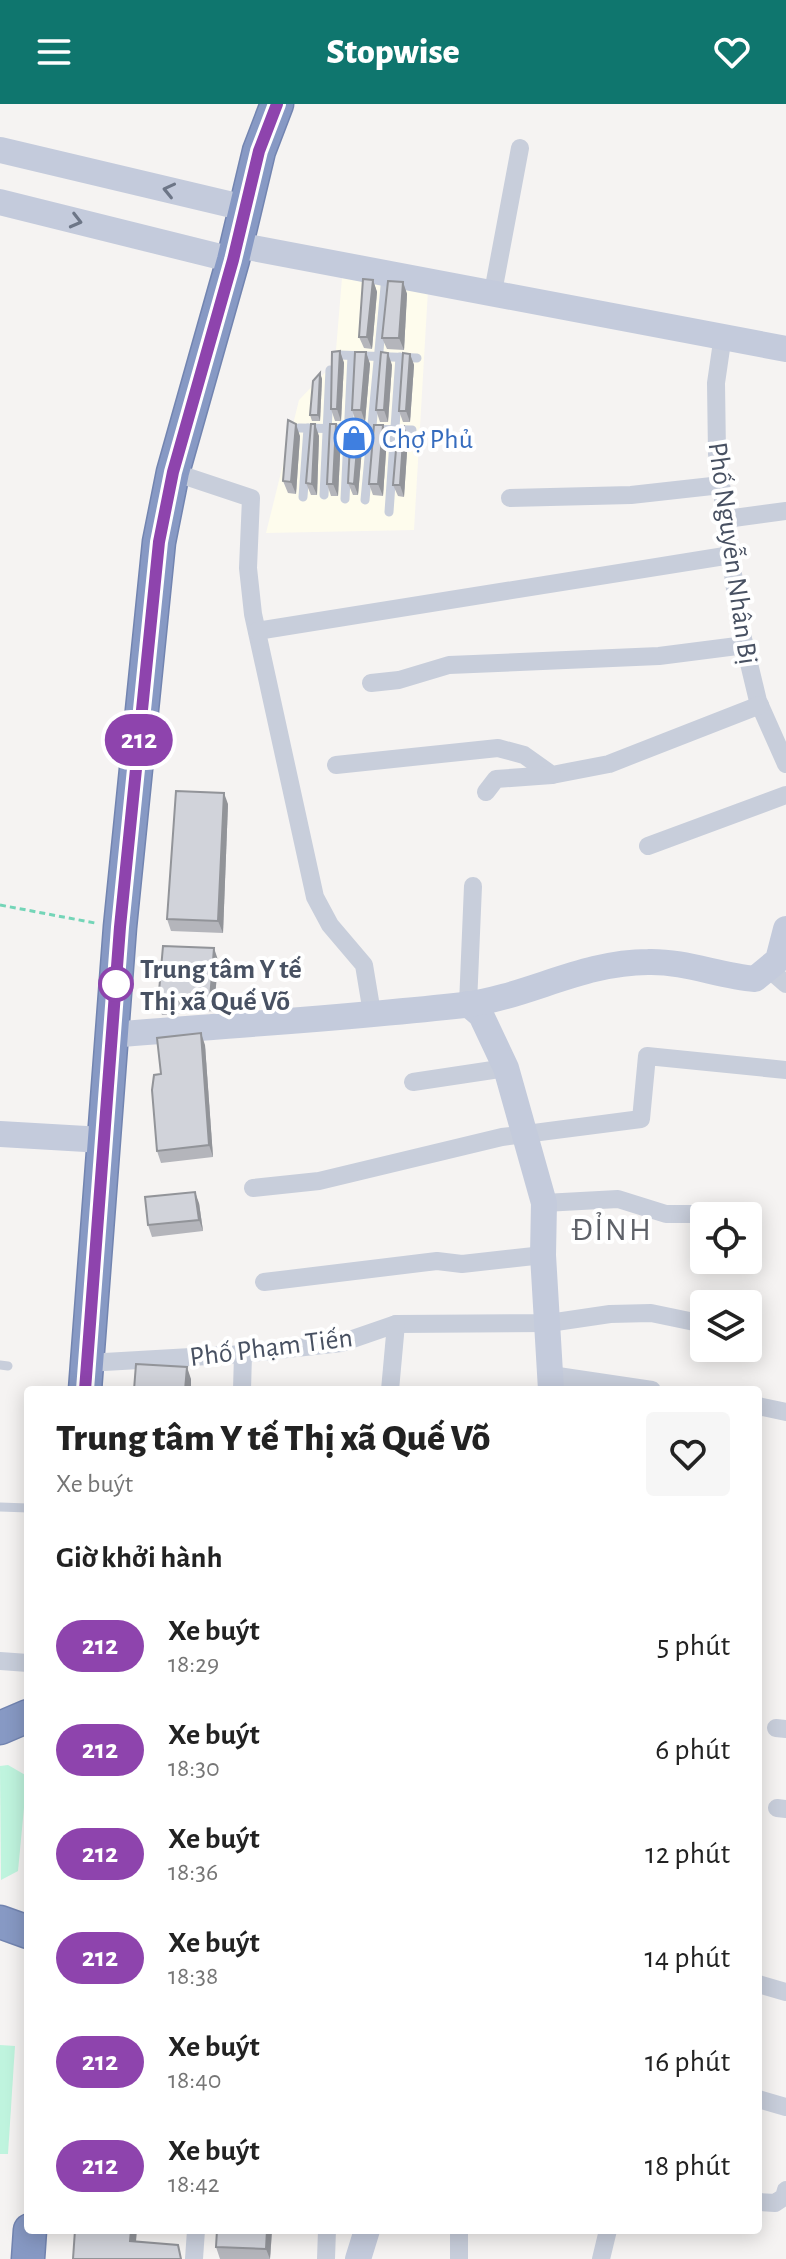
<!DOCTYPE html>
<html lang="vi">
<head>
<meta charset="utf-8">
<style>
  :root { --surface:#fff; --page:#f6f6f6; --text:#222; --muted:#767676; --accent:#0f766e }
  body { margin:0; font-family:"Alegreya Sans",sans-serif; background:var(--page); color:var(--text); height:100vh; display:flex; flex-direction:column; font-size:30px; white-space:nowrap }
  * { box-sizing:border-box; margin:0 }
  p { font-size:26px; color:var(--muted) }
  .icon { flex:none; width:44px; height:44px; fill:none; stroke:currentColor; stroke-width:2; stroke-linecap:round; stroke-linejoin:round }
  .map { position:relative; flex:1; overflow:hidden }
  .panel { position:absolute; left:24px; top:1282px; width:738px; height:848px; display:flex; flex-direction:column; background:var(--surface); border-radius:8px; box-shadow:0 4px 20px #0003 }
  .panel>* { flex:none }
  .badge { padding:0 16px; border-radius:26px; font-size:28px; line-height:52px }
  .fabs { position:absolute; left:690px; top:1098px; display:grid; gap:16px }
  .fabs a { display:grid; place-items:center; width:72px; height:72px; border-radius:8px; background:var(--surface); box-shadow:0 4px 20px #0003; font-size:40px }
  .map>.badge { position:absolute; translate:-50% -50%; box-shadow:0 0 0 4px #fff }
  h2 { padding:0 32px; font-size:30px; line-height:72px }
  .round { display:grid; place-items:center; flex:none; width:84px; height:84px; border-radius:8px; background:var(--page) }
  .overview { display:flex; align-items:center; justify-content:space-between; height:136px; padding:0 32px }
  h1 { font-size:38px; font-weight:800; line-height:60px }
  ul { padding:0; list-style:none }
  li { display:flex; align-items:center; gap:24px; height:104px; padding:0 32px }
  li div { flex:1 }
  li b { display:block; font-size:30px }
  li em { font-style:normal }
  li .badge { min-width:88px; font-weight:700; text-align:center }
  header { display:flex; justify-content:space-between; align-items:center; height:104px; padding:0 32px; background:var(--accent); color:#fff; font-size:36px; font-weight:800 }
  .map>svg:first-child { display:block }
</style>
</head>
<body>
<header><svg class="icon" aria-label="menu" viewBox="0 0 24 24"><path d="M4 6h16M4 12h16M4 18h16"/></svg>Stopwise<svg class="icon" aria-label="heart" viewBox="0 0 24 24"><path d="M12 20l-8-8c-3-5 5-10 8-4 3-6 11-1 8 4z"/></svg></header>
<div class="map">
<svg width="786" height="2155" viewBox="0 0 786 2155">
  <rect width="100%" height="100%" fill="#f5f3f2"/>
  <polygon fill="#fefced" points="342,174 428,186 414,426 266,429 299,296 335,258"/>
  <g fill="#bff4de">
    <polygon points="8,1661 27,1672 18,1767 1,1776 0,1662"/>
    <polygon points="0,1941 15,1942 8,2050 0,2050"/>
  </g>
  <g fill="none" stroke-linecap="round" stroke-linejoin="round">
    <g stroke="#7284b0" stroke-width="35">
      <g id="highway">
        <polyline points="85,1286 120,823 159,438 173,368 233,156 259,47 277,0"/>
        <polyline points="0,1624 28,1612"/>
        <polyline points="0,1818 28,1828"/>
        <polyline points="28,2155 30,2126"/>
      </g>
    </g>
    <polyline stroke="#74d5b8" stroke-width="3" stroke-dasharray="6 4" stroke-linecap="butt" points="0,801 95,819"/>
    <g stroke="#c8cedb" stroke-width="9">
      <polyline points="340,251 417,254"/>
      <polyline points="299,324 412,326"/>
      <polyline points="324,391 330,266"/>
      <polyline points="303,393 308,324"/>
      <polyline points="345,395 352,252"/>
      <polyline points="365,396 386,172"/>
      <polyline points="389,408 400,253"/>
      <polyline points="0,1261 8,1262"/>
      <polyline points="0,1403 28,1404"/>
    </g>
    <g stroke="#c8cedb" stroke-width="18">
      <polyline points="493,188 520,44"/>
      <polyline points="723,231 716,279 717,350 740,522 758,597 786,660"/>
      <polyline points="173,368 251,394 248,464 253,510 315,793 330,821 364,861 372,909"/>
      <polyline points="510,394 631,391 721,381"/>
      <polyline points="726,415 786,407"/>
      <polyline points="257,527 731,451"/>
      <polyline points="371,579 399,576 449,561 659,552 745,541"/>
      <polyline points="336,661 498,644 524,651 552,671 609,660 760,601"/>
      <polyline points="486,688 496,675 552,671"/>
      <polyline points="648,742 786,691"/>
      <polyline points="770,866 786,880"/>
      <polyline points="468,900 473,782"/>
      <polyline points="413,978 506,964"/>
      <polyline points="253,1084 319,1077 502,1033 641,1015 647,952 786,966"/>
      <polyline points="544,1099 618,1095 666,1110 698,1110"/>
      <polyline points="264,1178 437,1157 462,1160 543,1151"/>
      <polyline points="87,1259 243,1250 341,1239 396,1220 549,1219 610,1210 651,1209 704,1220"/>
      <polyline points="551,1271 652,1286"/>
      <polyline points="242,1286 243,1250"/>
      <polyline points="390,1286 396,1220"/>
      <polyline points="758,1302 786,1308"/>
      <polyline points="0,1557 28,1559"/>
      <polyline points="776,1624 786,1625"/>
      <polyline points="777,1704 786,1705"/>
      <polyline points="758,1880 786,1888"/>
      <polyline points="758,1995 786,2003"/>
      <polyline points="758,2098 775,2099 784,2093 786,2086"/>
      <polyline points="194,2155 196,2126"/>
      <polyline points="326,2155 327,2126"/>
      <polyline points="459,2155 459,2126"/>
      <polyline points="601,2155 608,2126"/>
    </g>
    <g stroke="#c4cbdc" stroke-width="26">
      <polyline points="0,46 245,104"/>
      <polyline points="0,98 233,156"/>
      <polyline points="237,141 786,245"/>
      <polyline points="468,900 481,911 506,964 544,1099 543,1151 551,1286"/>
      <path d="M112 931C230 921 348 914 464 901 527 893 583 858 648 858 685 857 719 872 755 875L778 856 786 825"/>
      <polyline points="0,1030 103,1036"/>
      <polyline points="358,2155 367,2126"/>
    </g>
    <use href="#highway" stroke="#8799c4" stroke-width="32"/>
  </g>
  <g fill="#b4b5bb">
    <polygon points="373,176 377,188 372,245 364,244 359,233"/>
    <polygon points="403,178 407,190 404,246 387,245 382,234"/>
    <polygon points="340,247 344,259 341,317 335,317 331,305"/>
    <polygon points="366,248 370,260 365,318 356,318 352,306"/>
    <polygon points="410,250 414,261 410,318 403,318 399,307"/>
    <polygon points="392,261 388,318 380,318 376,306"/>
    <polygon points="320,269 322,275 320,317 312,317 310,311"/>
    <polygon points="383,321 387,333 383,392 373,391 369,380"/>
    <polygon points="300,332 296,390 288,389 283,377"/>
    <polygon points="319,332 317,391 311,391 306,379"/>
    <polygon points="341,332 338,392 331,392 327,380"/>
    <polygon points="363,333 358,391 353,391 348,379"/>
    <polygon points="408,333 404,393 398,392 393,381"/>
    <polygon points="228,700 223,829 171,827 167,815"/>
    <polygon points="218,856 214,907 162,911 158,899"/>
    <polygon points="205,941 213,1053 161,1059 157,1047 161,970"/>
    <polygon points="199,1099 203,1127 152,1133 148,1121"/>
    <polygon points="272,2126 270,2155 220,2155 216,2143"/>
  </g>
  <g fill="#929499">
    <polygon points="373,176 377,188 372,245 367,233"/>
    <polygon points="403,178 407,190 404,246 399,234"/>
    <polygon points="340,247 344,259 341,317 337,305"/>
    <polygon points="366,248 370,260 365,318 361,306"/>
    <polygon points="388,249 392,261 388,318 384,306"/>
    <polygon points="410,250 414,261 410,318 406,307"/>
    <polygon points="320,269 322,275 320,317 318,311"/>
    <polygon points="296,320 300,332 296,390 291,378"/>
    <polygon points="315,320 319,332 317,391 312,380"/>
    <polygon points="336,320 341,332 338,392 333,380"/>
    <polygon points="359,321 363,333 358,391 354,380"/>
    <polygon points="383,321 387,333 383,392 378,380"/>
    <polygon points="404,322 408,333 404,393 400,381"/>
    <polygon points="224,689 228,700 223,829 218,817"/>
    <polygon points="214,844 218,856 214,907 210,895"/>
    <polygon points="201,929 205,941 213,1053 209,1041"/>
    <polygon points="195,1088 199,1099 203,1127 199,1116"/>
    <polygon points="187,1263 191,1275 191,1286 185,1286"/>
    <polygon points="131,2126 137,2126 135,2149 130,2137"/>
    <polygon points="267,2126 272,2126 270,2155 266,2145"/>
  </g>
  <g fill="#d1d3da" stroke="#929499" stroke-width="2">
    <polygon points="363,175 373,176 367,233 359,233"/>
    <polygon points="388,177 403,178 399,234 382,234"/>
    <polygon points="340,247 337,305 331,305 332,248"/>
    <polygon points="355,248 366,248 361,306 352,306"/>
    <polygon points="381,248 388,249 384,306 376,306"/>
    <polygon points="403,249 410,250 406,307 399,307"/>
    <polygon points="320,269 318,311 310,311 313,277"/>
    <polygon points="288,316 296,320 291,378 283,377"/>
    <polygon points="311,320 315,320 312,380 306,379"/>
    <polygon points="330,320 336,320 333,380 327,380"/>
    <polygon points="351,321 359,321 354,380 348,379"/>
    <polygon points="374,321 383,321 378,380 369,380"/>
    <polygon points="398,322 404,322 400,381 393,381"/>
    <polygon points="176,687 224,689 218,817 167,815"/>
    <polygon points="163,842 214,844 210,895 158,899"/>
    <polygon points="201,929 209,1041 157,1047 152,986 154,971 161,970 157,934"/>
    <polygon points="195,1088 199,1116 148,1121 145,1093"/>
    <polygon points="136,1260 187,1263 185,1286 134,1286"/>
    <polygon points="75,2126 131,2126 130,2137 178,2141 181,2155 73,2155"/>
    <polygon points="217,2126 267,2126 266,2145 216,2143"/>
  </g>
  <defs><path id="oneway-chevron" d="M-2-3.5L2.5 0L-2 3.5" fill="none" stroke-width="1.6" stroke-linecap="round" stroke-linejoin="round" transform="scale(2)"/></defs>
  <g stroke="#6d7687">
    <use href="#oneway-chevron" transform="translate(169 86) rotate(-167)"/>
    <use href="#oneway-chevron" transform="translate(76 117) rotate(14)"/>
  </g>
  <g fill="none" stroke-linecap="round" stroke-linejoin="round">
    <g stroke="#fff" stroke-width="18">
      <polyline id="line" points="85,1286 120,823 159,438 173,368 233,156 259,47 277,0"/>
    </g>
    <use href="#line" stroke="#8e44ad" stroke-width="12"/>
  </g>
  <defs>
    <g id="shop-ring" transform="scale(2)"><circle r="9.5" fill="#fff" stroke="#3f7fe0" stroke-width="1.5"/><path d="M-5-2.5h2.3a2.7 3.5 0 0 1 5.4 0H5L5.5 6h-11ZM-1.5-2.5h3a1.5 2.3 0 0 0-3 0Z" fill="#3f7fe0"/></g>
  </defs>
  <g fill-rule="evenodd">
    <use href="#shop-ring" x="354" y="334"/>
  </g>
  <circle fill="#fff" stroke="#8e44ad" stroke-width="4" cx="116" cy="880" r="16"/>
  <g text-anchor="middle" stroke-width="8" stroke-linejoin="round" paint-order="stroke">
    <g font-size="28" fill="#366cbe" stroke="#fff" text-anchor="start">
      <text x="382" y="344">Chợ Phủ</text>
    </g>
    <g font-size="28" fill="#485162" stroke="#fff">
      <text transform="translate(734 449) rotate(82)" y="10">Phố Nguyễn Nhân Bị</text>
      <text transform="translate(271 1242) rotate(-7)" y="10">Phố Phạm Tiến</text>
    </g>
    <g font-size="28" font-weight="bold" fill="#485162" stroke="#fff" text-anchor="start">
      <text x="140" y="874">Trung tâm Y tế<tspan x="140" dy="32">Thị xã Quế Võ</tspan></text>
    </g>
    <g font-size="32" letter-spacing="2" fill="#5e6168" stroke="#fff">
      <text x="612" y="1136">ĐỈNH</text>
    </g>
  </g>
</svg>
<div class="fabs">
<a><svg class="icon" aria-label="locate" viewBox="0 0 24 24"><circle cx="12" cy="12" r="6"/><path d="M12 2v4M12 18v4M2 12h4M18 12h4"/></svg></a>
<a><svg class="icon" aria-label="layers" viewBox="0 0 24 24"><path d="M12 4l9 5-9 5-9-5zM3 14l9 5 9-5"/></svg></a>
</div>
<b class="badge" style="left:139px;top:636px;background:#8e44ad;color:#fff">212</b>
<section class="panel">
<div class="overview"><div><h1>Trung tâm Y tế Thị xã Quế Võ</h1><p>Xe buýt</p></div><a class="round"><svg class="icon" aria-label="heart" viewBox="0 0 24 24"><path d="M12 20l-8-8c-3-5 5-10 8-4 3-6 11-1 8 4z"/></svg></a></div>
<h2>Giờ khởi hành</h2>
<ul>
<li><span class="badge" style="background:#8e44ad;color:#fff">212</span><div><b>Xe buýt</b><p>18:29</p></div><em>5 phút</em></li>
<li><span class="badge" style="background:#8e44ad;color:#fff">212</span><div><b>Xe buýt</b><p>18:30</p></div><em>6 phút</em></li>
<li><span class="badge" style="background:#8e44ad;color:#fff">212</span><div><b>Xe buýt</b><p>18:36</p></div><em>12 phút</em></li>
<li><span class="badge" style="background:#8e44ad;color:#fff">212</span><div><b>Xe buýt</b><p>18:38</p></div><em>14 phút</em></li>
<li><span class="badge" style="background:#8e44ad;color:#fff">212</span><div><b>Xe buýt</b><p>18:40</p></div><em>16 phút</em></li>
<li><span class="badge" style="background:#8e44ad;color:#fff">212</span><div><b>Xe buýt</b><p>18:42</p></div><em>18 phút</em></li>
</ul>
</section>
</div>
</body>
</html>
